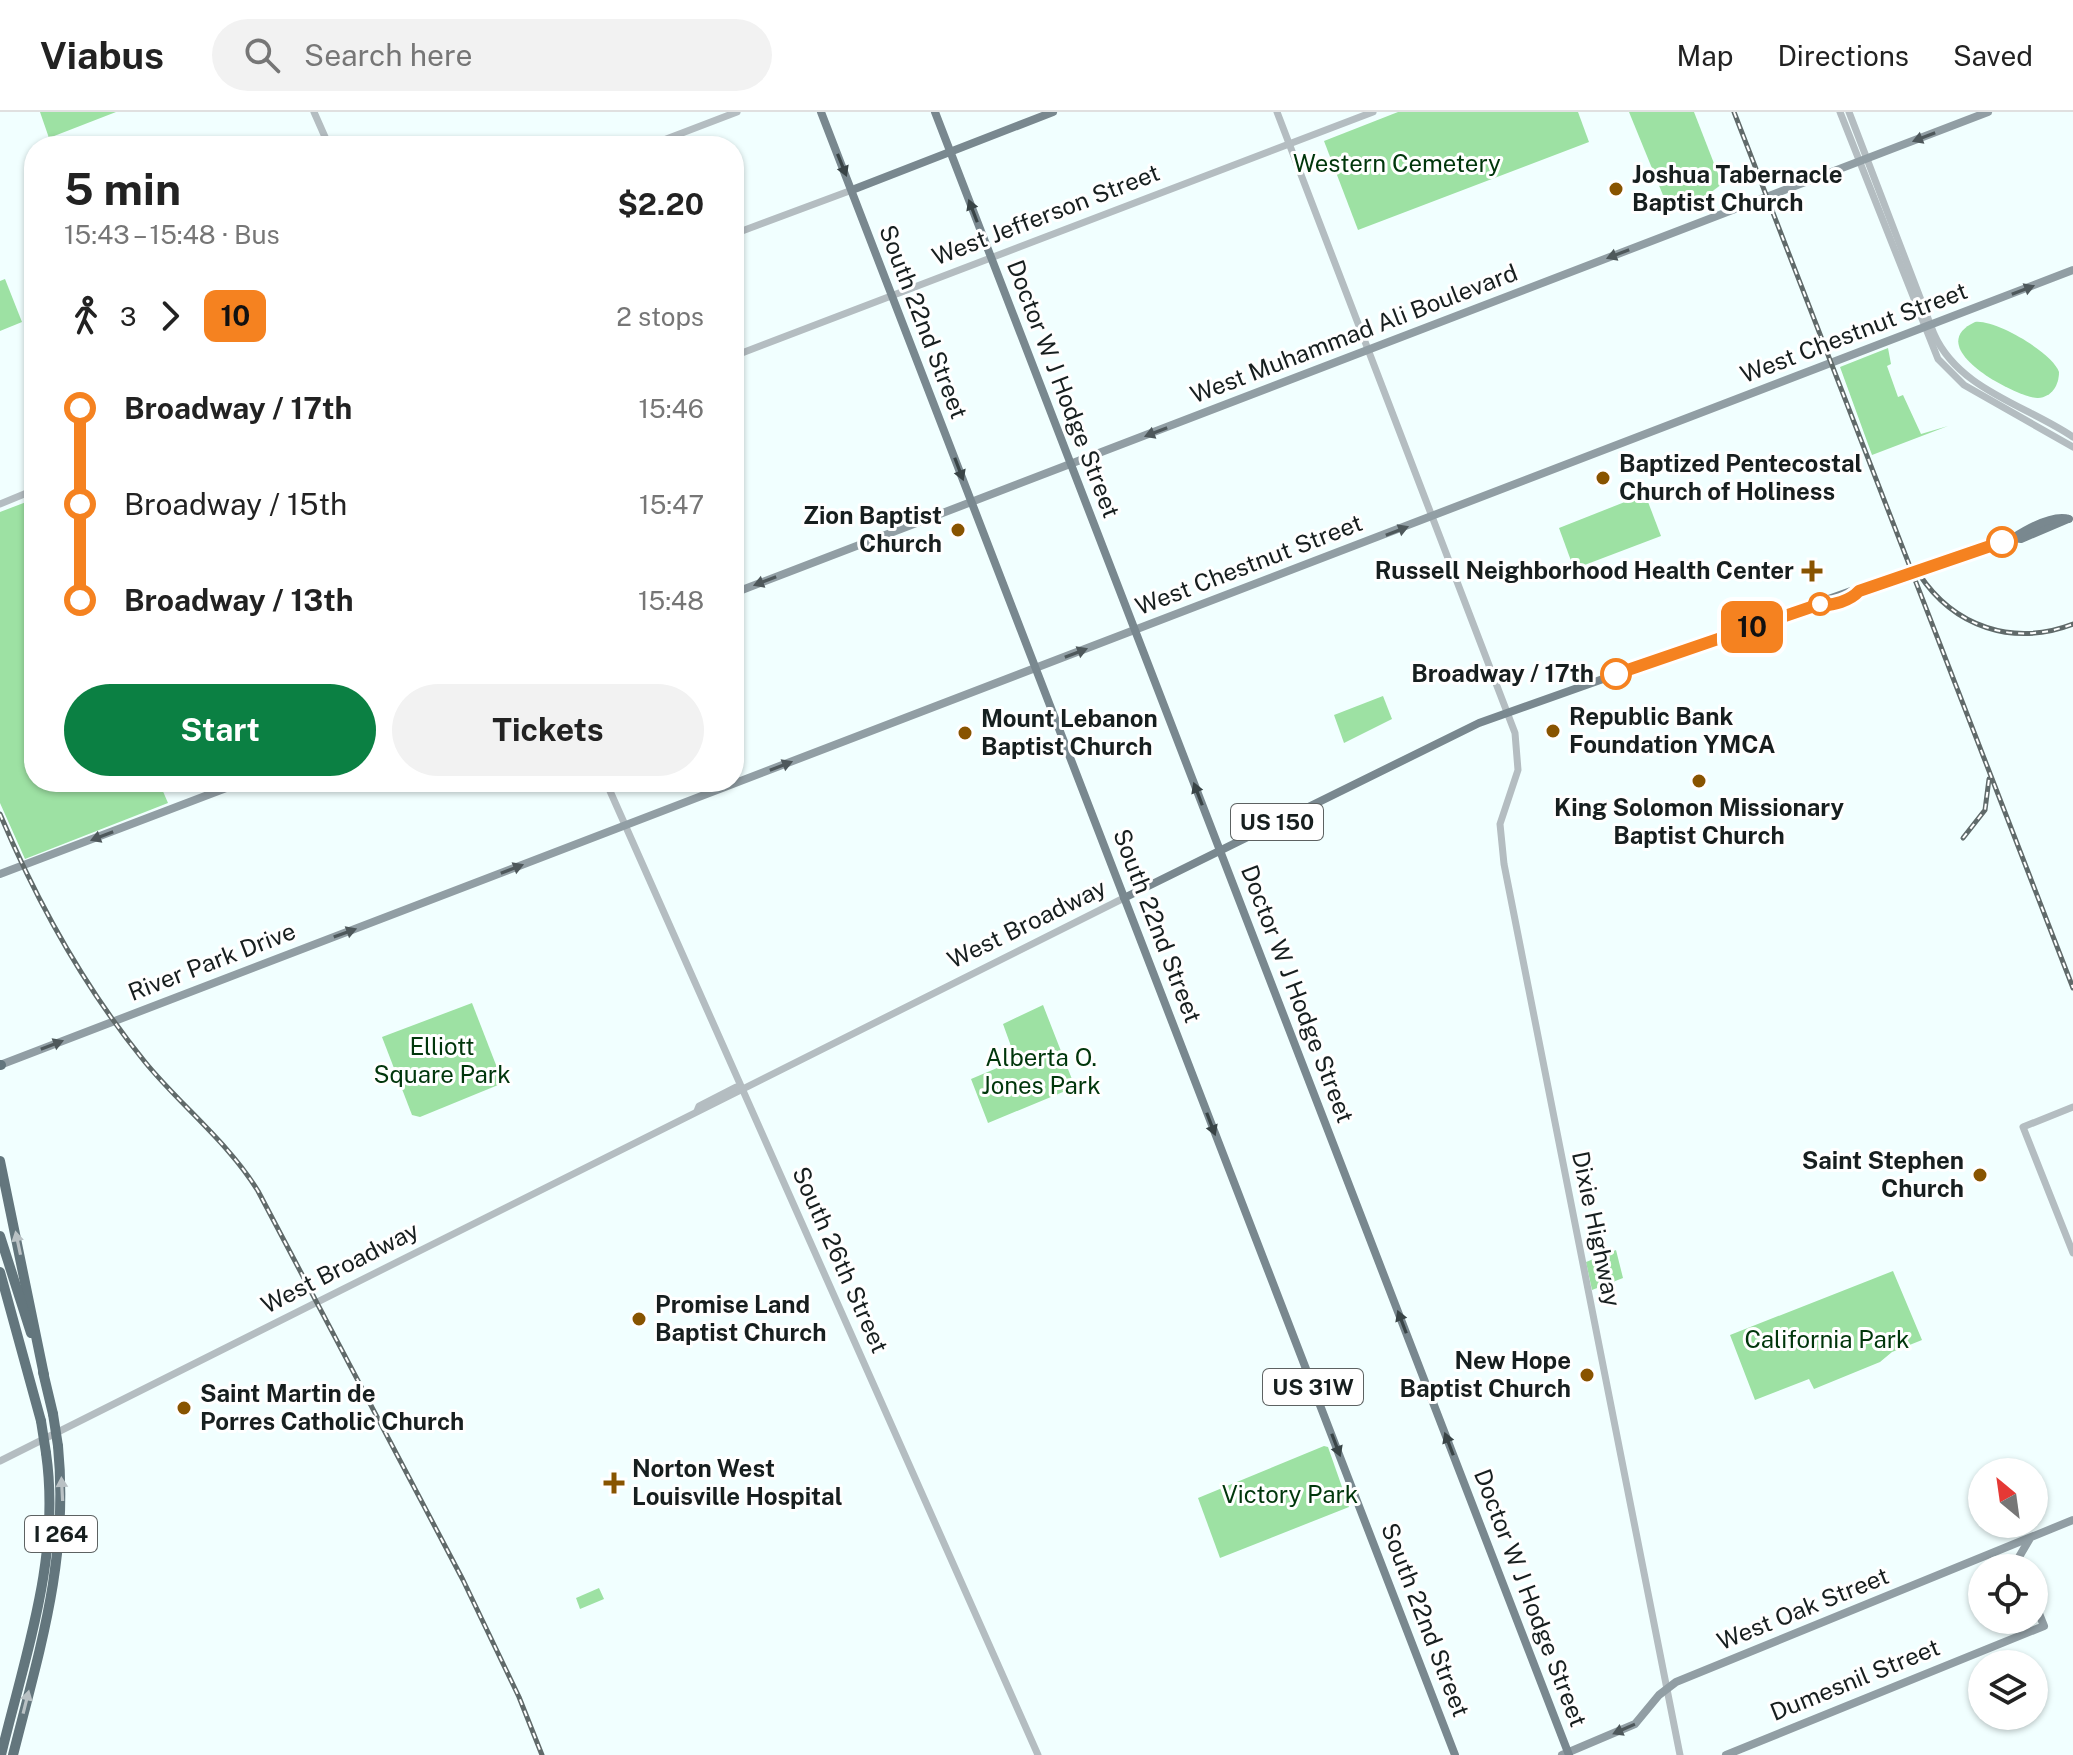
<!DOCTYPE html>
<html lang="en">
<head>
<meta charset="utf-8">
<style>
  :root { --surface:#fff; --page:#f2f2f2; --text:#222; --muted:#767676; --line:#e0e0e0; --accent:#0b8043 }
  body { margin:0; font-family:"Public Sans",sans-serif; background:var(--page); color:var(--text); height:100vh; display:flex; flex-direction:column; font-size:30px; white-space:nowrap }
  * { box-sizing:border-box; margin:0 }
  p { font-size:26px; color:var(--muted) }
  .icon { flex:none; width:44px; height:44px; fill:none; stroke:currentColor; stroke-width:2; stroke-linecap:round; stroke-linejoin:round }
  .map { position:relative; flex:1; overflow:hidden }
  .sheet { position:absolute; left:24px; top:24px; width:720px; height:656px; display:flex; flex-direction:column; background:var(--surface); border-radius:32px; box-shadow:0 2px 6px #0004 }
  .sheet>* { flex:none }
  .badge { padding:0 16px; border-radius:12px; font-size:28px; line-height:52px }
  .needle { width:52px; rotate:331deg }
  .fabs { position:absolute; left:1968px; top:1346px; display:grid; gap:16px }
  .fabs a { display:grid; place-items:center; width:80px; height:80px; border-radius:50%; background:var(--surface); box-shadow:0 2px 6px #0004; font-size:40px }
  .map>.badge { position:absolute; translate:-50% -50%; box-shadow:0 0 0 4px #fff }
  .legs { display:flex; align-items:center; gap:12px; height:88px; padding:0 40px; font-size:26px }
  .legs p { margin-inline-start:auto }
  .summary { display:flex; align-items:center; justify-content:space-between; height:136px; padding:0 40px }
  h1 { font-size:44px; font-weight:700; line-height:60px }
  .action { display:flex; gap:16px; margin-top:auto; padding:16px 40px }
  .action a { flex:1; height:92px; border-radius:48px; background:var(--accent); color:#fff; font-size:32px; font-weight:700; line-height:92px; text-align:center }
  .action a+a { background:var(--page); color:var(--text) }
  ul { padding:0 40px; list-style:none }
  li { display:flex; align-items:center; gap:28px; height:96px; font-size:30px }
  li i { display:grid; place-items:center; width:12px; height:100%; margin:0 10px; background:currentColor }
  li i::after { content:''; width:20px; height:20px; margin:-10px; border:6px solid; border-radius:50%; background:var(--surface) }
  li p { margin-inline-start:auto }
  li:first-child i { background:linear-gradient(#0000 50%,currentColor 0) }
  li:last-child i { background:linear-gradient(currentColor 50%,#0000 0) }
  header { display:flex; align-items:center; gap:48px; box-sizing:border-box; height:112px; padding:0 40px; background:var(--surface); border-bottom:2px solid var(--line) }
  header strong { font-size:38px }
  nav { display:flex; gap:44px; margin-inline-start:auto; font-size:28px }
  .search { width:560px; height:72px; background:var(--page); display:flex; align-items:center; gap:20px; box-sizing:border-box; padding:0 28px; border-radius:44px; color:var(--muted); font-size:30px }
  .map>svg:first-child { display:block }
</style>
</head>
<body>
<header>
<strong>Viabus</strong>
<div class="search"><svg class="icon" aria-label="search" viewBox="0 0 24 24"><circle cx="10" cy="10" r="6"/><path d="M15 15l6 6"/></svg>Search here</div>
<nav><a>Map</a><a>Directions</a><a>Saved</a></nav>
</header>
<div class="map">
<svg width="2073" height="1643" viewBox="0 0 2073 1643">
  <rect width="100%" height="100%" fill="#f1ffff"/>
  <g fill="#9de1a3">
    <polygon points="40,0 116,0 49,26"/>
    <polygon points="1398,0 1578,0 1589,30 1358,118 1324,29"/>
    <polygon points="1629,0 1694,0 1722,72 1698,90 1667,93"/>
    <polygon points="5,167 22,210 0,219 0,169"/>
    <path d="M1975 210C1995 207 2053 241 2059 260 2059 273 2052 285 2038 286 2020 287 1919 236 1975 210Z"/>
    <polygon points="1888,236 1891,252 1887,254 1898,285 1903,283 1921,322 1948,314 1872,343 1840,255"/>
    <polygon points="1645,382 1661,424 1574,457 1559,416"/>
    <polygon points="34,387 34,670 159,670 168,691 25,747 0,691 0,400"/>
    <polygon points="1383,584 1392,607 1344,631 1334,603"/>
    <polygon points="472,891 503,971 420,1005 412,1003 382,925"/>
    <polygon points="1043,893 1075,975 988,1011 971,967 1016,948 1003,912"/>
    <polygon points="1616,1138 1623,1166 1592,1178 1586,1150"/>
    <polygon points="1893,1159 1922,1228 1892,1240 1880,1250 1814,1277 1809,1267 1755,1288 1730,1223"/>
    <polygon points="1324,1334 1328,1335 1349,1395 1220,1446 1198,1386"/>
    <polygon points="599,1476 604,1487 580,1497 576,1486"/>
  </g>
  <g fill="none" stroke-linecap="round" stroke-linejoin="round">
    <g stroke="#b4bdc1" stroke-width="7">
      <polyline points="314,0 329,34"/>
      <polyline points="1277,0 1515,621 1518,658 1500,712 1504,752 1680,1643"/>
      <polyline points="1840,0 1938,247 1964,273 2073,335"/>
      <path d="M1849 0 1934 222C1959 278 2026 293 2073 325"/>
      <polyline points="648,34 737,0"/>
      <polyline points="734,122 852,78"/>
      <polyline points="734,244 1373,0"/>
      <polyline points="0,392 34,378"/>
      <polyline points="606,670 1038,1643"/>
      <polyline points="2073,995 2023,1015 2073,1141"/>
      <polyline points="697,999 699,994 736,975 743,977"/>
      <polyline points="0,1349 1124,786"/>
    </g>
    <g stroke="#919ea4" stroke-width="8">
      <polyline points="734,481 1988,0"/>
      <polyline points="0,762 242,670"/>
      <polyline points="0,953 2073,158"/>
      <polyline points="2020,1456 2019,1445 2029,1428"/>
      <polyline points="1562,1643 1635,1612 1659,1583 1676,1570 2073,1408"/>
      <polyline points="1726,1643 2044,1514 2034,1489"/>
    </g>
    <g stroke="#79888f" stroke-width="8">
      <polyline points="821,0 1455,1643"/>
      <polyline points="935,0 1569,1643"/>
      <polyline points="852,78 1053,0"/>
      <polyline points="2013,426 2021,427 2068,407"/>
      <polyline points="1821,492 1854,484 1859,479"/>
      <path d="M1124 786 1479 611 1851 479 2013 426C2027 417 2053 402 2069 407"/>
    </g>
    <g stroke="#63767d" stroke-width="10">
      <polyline points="0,953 1,953"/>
      <polyline points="0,1049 44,1263"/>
      <polyline points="0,1124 31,1221"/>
      <polyline points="0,1160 41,1309"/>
      <polyline points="43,1260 53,1302"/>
      <path d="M1 1643C25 1543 61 1445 46 1341"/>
      <path d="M13 1643C40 1536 69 1446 58 1334"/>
    </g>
    <g stroke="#606a6a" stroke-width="5">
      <g id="rail">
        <polyline points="1734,0 2073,876"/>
        <path d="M1919 462C1954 515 2013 535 2073 512"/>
        <path d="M0 702C37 790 84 875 145 950 181 994 228 1030 258 1079L463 1468 519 1585 542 1643"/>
        <polyline points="1963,726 1985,698 1989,667"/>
      </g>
    </g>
    <use href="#rail" stroke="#fff" stroke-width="2" stroke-dasharray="6" stroke-linecap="butt"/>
    <g stroke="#63767d" stroke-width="10">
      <polyline points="53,1302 58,1334"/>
      <polyline points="41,1309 46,1341"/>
    </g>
  </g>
  <defs><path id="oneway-solid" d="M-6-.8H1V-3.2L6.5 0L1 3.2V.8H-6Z" transform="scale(2)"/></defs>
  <g fill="#4e585b">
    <use href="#oneway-solid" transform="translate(1924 25) rotate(159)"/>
    <use href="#oneway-solid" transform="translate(1618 142) rotate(159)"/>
    <use href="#oneway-solid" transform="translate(2023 178) rotate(-21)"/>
    <use href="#oneway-solid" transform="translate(1156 320) rotate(159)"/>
    <use href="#oneway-solid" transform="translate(1397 419) rotate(-21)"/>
    <use href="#oneway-solid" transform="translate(765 469) rotate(159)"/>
    <use href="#oneway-solid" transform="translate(1076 541) rotate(-21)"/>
    <use href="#oneway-solid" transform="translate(781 654) rotate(-21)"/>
    <use href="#oneway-solid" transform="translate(102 724) rotate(159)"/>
    <use href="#oneway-solid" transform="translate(512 757) rotate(-21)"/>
    <use href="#oneway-solid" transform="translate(345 821) rotate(-20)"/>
    <use href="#oneway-solid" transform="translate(52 933) rotate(-21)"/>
    <use href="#oneway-solid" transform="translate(1624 1617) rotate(156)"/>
  </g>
  <g fill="#394446">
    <use href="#oneway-solid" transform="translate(842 53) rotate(68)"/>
    <use href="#oneway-solid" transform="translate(973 99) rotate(-111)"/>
    <use href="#oneway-solid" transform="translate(959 357) rotate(69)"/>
    <use href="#oneway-solid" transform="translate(1198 682) rotate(-111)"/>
    <use href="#oneway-solid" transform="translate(1211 1012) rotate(69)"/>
    <use href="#oneway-solid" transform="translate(1402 1210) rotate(-111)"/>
    <use href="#oneway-solid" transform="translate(1449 1332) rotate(-111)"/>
    <use href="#oneway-solid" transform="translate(1336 1333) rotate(69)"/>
  </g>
  <g fill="#b9c1c4">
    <use href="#oneway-solid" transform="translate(18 1131) rotate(-102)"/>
    <use href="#oneway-solid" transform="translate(62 1377) rotate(-93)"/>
    <use href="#oneway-solid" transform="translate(26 1590) rotate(-76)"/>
  </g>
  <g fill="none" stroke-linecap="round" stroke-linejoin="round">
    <g stroke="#fff" stroke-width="18">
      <path id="line-1" d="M1616 562 1820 492C1832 495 1851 488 1859 479L2002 430"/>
    </g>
    <use href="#line-1" stroke="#f58220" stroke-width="12"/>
  </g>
  <g fill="#885400" stroke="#fff" stroke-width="3">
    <circle cx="1616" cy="77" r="8"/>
    <circle cx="1603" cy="366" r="8"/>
    <circle cx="958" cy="418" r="8"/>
    <path d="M1808 447h8v8h8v8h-8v8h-8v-8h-8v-8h8z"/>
    <circle cx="1553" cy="619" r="8"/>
    <circle cx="965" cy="621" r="8"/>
    <circle cx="1699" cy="669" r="8"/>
    <circle cx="1980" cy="1063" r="8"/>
    <circle cx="639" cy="1207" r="8"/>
    <circle cx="1587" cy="1263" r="8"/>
    <circle cx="184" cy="1296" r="8"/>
    <path d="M610 1359h8v8h8v8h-8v8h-8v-8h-8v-8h8z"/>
  </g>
  <g fill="#fff" stroke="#f58220" stroke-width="4">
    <circle cx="2002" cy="430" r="14"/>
    <circle cx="1820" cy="492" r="10"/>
    <circle cx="1616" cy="562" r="14"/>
  </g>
  <g text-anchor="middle" stroke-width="6" stroke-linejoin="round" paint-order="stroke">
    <g fill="#fff" stroke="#5d6262" stroke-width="2">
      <rect x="1231" y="692" width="92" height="36" rx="6"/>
      <rect x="1263" y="1257" width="100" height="36" rx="6"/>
      <rect x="25" y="1404" width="72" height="36" rx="6"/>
    </g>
    <g font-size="22" font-weight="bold" fill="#171f1f">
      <text x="1277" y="718">US 150</text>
      <text x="1313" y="1283">US 31W</text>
      <text x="61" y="1430">I 264</text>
    </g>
    <g font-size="24" fill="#00360b" stroke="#fff">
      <text x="1397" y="60">Western Cemetery</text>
      <text x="442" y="943">Elliott<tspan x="442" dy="28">Square Park</tspan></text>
      <text x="1041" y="954">Alberta O.<tspan x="1041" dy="28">Jones Park</tspan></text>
      <text x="1827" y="1236">California Park</text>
      <text x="1290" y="1391">Victory Park</text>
    </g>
    <g font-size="24" font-weight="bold" fill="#171f1f" stroke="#fff" text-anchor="start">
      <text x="1632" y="71">Joshua Tabernacle<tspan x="1632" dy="28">Baptist Church</tspan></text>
      <text x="1619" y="360">Baptized Pentecostal<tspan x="1619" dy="28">Church of Holiness</tspan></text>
      <text x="942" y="412" text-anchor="end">Zion Baptist<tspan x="942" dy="28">Church</tspan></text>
      <text x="1794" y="467" text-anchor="end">Russell Neighborhood Health Center</text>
      <text x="1569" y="613">Republic Bank<tspan x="1569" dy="28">Foundation YMCA</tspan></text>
      <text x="981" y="615">Mount Lebanon<tspan x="981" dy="28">Baptist Church</tspan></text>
      <text x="1699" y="704" text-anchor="middle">King Solomon Missionary<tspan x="1699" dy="28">Baptist Church</tspan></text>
      <text x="1964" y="1057" text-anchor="end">Saint Stephen<tspan x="1964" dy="28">Church</tspan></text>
      <text x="655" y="1201">Promise Land<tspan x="655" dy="28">Baptist Church</tspan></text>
      <text x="1571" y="1257" text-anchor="end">New Hope<tspan x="1571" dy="28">Baptist Church</tspan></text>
      <text x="200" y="1290">Saint Martin de<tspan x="200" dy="28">Porres Catholic Church</tspan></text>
      <text x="632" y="1365">Norton West<tspan x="632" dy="28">Louisville Hospital</tspan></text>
    </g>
    <g font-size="24" fill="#171f1f" stroke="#fff">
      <text transform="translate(1046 103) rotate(-21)" y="8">West Jefferson Street</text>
      <text transform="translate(923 210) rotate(69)" y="8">South 22nd Street</text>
      <text transform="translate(1854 221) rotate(-21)" y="8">West Chestnut Street</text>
      <text transform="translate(1354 222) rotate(-21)" y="8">West Muhammad Ali Boulevard</text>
      <text transform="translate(1063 277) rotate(69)" y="8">Doctor W J Hodge Street</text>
      <text transform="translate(1249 453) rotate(-21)" y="8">West Chestnut Street</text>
      <text transform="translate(1027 812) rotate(-26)" y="8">West Broadway</text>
      <text transform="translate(1157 814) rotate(69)" y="8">South 22nd Street</text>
      <text transform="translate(212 850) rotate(-21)" y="8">River Park Drive</text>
      <text transform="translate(1297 882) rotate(69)" y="8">Doctor W J Hodge Street</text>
      <text transform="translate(1596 1117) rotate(78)" y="8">Dixie Highway</text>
      <text transform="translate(840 1148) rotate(66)" y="8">South 26th Street</text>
      <text transform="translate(340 1156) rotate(-27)" y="8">West Broadway</text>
      <text transform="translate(1530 1486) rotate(69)" y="8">Doctor W J Hodge Street</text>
      <text transform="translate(1803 1497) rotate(-22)" y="8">West Oak Street</text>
      <text transform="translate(1425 1508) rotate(69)" y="8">South 22nd Street</text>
      <text transform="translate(1855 1568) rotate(-22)" y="8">Dumesnil Street</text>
    </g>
    <g font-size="24" font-weight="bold" fill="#171f1f" stroke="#fff" text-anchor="end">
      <text x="1594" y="570">Broadway / 17th</text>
    </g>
  </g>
</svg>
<div class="fabs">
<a><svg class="needle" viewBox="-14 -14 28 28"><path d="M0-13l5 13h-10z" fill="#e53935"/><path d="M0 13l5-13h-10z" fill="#767676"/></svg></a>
<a><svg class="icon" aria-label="locate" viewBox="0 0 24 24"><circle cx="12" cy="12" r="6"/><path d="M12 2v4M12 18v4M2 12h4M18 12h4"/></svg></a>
<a><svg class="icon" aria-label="layers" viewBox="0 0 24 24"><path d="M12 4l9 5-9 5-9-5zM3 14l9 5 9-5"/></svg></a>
</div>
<b class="badge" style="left:1752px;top:515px;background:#f58220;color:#111">10</b>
<section class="sheet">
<div class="summary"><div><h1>5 min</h1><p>15:43 – 15:48 · Bus</p></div><b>$2.20</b></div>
<div class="legs"><svg class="icon" aria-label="walk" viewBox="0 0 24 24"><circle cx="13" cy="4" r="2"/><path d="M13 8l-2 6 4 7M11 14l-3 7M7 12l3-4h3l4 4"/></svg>3<svg class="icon" aria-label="forward" viewBox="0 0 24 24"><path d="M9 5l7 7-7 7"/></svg><b class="badge" style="background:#f58220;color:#111">10</b><p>2 stops</p></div>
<ul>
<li><i style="color:#f58220"></i><b>Broadway / 17th</b><p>15:46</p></li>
<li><i style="color:#f58220"></i><span>Broadway / 15th</span><p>15:47</p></li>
<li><i style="color:#f58220"></i><b>Broadway / 13th</b><p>15:48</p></li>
</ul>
<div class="action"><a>Start</a><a>Tickets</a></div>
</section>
</div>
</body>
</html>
